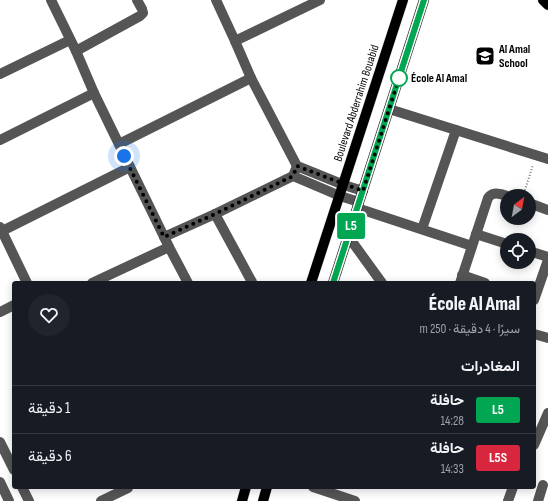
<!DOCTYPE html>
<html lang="ar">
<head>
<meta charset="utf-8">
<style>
  :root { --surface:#171b24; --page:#20242c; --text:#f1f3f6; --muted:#9ea1a6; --line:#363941 }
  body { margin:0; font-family:"Sofia Sans Condensed",Vazirmatn,sans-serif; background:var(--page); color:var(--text); direction:rtl; height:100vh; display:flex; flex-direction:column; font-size:15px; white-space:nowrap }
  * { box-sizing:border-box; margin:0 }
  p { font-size:13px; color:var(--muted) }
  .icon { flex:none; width:22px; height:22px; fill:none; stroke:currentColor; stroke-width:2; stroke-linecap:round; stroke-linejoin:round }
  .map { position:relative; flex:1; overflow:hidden; direction:ltr }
  .panel { position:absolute; left:12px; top:281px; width:524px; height:208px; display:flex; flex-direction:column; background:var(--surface); border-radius:4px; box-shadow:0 2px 10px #0003; direction:rtl }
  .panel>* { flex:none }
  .badge { padding:0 8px; border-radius:3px; font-size:14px; line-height:26px }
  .needle { width:26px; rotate:32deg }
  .fabs { position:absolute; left:500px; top:189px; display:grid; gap:8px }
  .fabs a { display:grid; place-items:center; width:36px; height:36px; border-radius:50%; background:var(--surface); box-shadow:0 2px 10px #0003; font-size:20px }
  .you { position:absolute; width:20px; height:20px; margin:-10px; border:3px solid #fff; border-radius:50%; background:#1a73e8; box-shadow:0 0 0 6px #1a73e833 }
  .map>.badge { position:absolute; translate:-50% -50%; box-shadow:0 0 0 2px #fff }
  h2 { padding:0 16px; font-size:15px; line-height:36px }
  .round { display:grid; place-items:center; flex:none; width:42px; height:42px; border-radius:21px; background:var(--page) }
  .summary { display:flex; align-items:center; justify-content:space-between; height:68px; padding:0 16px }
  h1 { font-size:19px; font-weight:800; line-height:30px }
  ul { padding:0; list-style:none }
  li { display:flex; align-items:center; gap:12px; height:48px; padding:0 16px; border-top:1px solid var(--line) }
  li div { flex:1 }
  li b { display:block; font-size:15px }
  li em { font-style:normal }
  li .badge { min-width:44px; font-weight:700; text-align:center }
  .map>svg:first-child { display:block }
</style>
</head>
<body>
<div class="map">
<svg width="548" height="501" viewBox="0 0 548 501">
  <rect width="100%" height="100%" fill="#fff"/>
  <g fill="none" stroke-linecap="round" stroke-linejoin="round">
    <g stroke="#dbdbdb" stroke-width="11">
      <g id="major">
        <polyline points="543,0 548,5"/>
        <path d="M311 283C342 189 372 94 403 0"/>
        <polyline points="333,283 424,0"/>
        <polyline points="242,501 246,487"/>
        <polyline points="263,501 267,487"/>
      </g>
    </g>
    <polyline stroke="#777" stroke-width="2" stroke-dasharray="1 2" stroke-linecap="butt" points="524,193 533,165"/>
    <g stroke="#555" stroke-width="10">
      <polyline points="51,0 76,51 94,93 169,247 188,283"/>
      <polyline points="216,0 235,41 251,78 297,166 344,185 363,191"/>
      <polyline points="235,41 320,0"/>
      <polyline points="76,51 140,16 143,13 142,9 137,0"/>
      <polyline points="0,74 70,40"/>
      <polyline points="389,109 548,159"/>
      <polyline points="0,140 94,93"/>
      <polyline points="119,144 251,78"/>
      <polyline points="293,176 340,196 359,202"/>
      <polyline points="529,203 548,210"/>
      <polyline points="357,208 472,246"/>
      <polyline points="215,214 252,282"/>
      <polyline points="0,227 27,283"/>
      <polyline points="422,229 456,130"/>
      <polyline points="2,231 130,167"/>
      <polyline points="476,234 507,244"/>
      <polyline points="348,236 382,283"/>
      <polyline points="164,237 215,214 293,176 297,166"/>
      <polyline points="529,251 548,257"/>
      <polyline points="462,275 485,283"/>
      <polyline points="92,283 169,247"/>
      <path d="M460 283 488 198C493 191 500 194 507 196"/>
      <polyline points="534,300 548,260"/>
      <polyline points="0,312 14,305"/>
      <polyline points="534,334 548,338"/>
      <polyline points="0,442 14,470"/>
      <polyline points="534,445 548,413"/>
      <polyline points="0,482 9,501"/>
      <polyline points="22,487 29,501"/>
      <polyline points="313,487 355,501"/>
      <polyline points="101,501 128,488 128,487"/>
      <polyline points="508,501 513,487"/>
      <polyline points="538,501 543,485"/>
    </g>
    <use href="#major" stroke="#000" stroke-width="10"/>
  </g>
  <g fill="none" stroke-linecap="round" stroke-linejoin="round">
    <g stroke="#fff" stroke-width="9">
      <polyline id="line" points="333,283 424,0"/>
    </g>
    <use href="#line" stroke="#00a651" stroke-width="6"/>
    <polyline stroke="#000" stroke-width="4" stroke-dasharray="0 7.2" points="124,156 164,237 215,214 293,176 297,166 344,184 363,191 399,78"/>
  </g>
  <defs>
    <g id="school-square" transform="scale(1)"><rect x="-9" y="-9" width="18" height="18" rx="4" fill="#000" stroke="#fff"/><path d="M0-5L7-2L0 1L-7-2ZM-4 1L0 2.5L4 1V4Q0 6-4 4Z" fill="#fff"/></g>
  </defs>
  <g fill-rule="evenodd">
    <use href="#school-square" x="485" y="56"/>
  </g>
  <circle fill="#fff" stroke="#00a651" stroke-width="2" cx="399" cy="78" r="8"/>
  <g text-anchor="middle" stroke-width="3" stroke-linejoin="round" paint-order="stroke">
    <g font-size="12" font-weight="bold" fill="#000" stroke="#fff" text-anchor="start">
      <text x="499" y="53">Al Amal<tspan x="499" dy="14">School</tspan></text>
    </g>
    <g font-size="12" font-weight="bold" fill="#000" stroke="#fff" text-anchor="start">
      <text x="411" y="82">École Al Amal</text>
    </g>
    <g font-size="12" fill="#000" stroke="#fff">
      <text transform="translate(356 103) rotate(-72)" y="4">Boulevard Abderrahim Bouabid</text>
    </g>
  </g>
</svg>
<div class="fabs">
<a><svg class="needle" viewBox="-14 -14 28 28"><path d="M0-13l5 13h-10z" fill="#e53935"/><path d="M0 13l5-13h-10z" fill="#9ea1a6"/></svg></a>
<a><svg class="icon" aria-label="locate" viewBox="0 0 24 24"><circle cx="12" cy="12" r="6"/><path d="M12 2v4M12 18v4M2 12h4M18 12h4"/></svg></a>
</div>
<div class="you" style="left:124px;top:156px"></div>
<b class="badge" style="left:351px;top:226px;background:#00a651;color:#fff">L5</b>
<section class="panel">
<div class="summary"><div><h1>École Al Amal</h1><p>سيرًا · 4 دقيقة · 250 m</p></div><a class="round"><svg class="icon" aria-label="heart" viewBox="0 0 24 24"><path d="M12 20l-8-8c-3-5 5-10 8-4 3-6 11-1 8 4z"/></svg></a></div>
<h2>المغادرات</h2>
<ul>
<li><span class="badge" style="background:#00a651;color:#fff">L5</span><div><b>حافلة</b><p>14:28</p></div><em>1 دقيقة</em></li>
<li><span class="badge" style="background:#d7263d;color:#fff">L5S</span><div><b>حافلة</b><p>14:33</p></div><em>6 دقيقة</em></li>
</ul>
</section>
</div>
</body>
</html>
